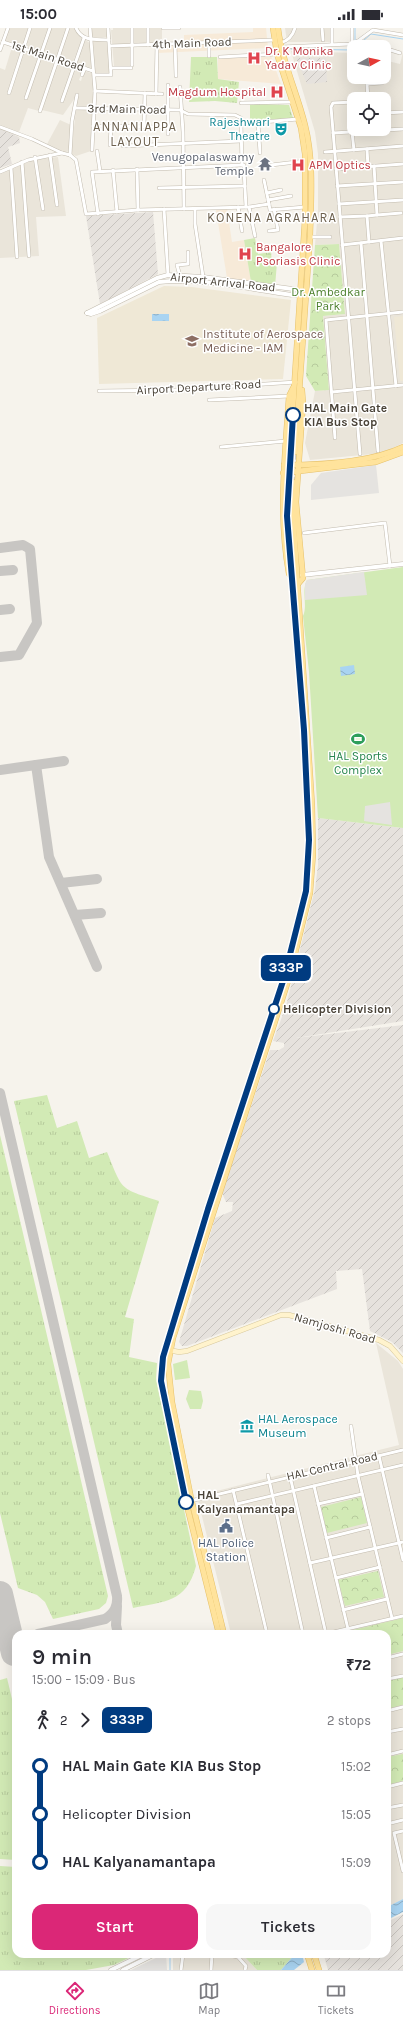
<!DOCTYPE html>
<html lang="en">
<head>
<meta charset="utf-8">
<style>
  :root { --surface:#fff; --page:#f7f7f7; --text:#2b2b33; --muted:#7c7c81; --line:#e1e1e2; --accent:#db2777 }
  body { margin:0; font-family:Karla,sans-serif; background:var(--page); color:var(--text); height:100vh; display:flex; flex-direction:column; font-size:15px; white-space:nowrap }
  * { box-sizing:border-box; margin:0 }
  p { font-size:13px; color:var(--muted) }
  .icon { flex:none; width:22px; height:22px; fill:none; stroke:currentColor; stroke-width:2; stroke-linecap:round; stroke-linejoin:round }
  .map { position:relative; flex:1; overflow:hidden }
  .panel { position:absolute; left:12px; top:1602px; width:379px; height:328px; display:flex; flex-direction:column; background:var(--surface); border-radius:12px; box-shadow:0 4px 16px #0002 }
  .panel>* { flex:none }
  .badge { padding:0 8px; border-radius:6px; font-size:14px; line-height:26px }
  .needle { width:26px; rotate:82deg }
  .fabs { position:absolute; left:347px; top:12px; display:grid; gap:8px }
  .fabs a { display:grid; place-items:center; width:44px; height:44px; border-radius:8px; background:var(--surface); box-shadow:0 4px 16px #0002; font-size:20px }
  .map>.badge { position:absolute; translate:-50% -50%; box-shadow:0 0 0 2px #fff }
  .legs { display:flex; align-items:center; gap:6px; height:44px; padding:0 20px; font-size:13px }
  .legs p { margin-inline-start:auto }
  .overview { display:flex; align-items:center; justify-content:space-between; height:68px; padding:0 20px }
  h1 { font-size:22px; font-weight:600; line-height:30px }
  .button { display:flex; gap:8px; margin-top:auto; padding:8px 20px }
  .button a { flex:1; height:46px; border-radius:12px; background:var(--accent); color:#fff; font-size:16px; font-weight:600; line-height:46px; text-align:center }
  .button a+a { background:var(--page); color:var(--text) }
  ul { padding:0 20px; list-style:none }
  li { display:flex; align-items:center; gap:14px; height:48px; font-size:15px }
  li i { display:grid; place-items:center; width:6px; height:100%; margin:0 5px; background:currentColor }
  li i::after { content:''; width:10px; height:10px; margin:-5px; border:3px solid; border-radius:50%; background:var(--surface) }
  li p { margin-inline-start:auto }
  li:first-child i { background:linear-gradient(#0000 50%,currentColor 0) }
  li:last-child i { background:linear-gradient(currentColor 50%,#0000 0) }
  .status { display:flex; justify-content:space-between; align-items:center; height:28px; padding:0 20px; background:var(--surface); direction:ltr }
  .status svg { height:11px; fill:currentColor }
  .tab-bar { display:flex; justify-content:space-around; align-items:center; height:56px; border-top:1px solid var(--line); background:var(--surface); font-size:11px; color:var(--muted) }
  .tab-bar a { display:grid; justify-items:center; gap:2px }
  .tab-bar .active { color:var(--accent) }
  .map>svg:first-child { display:block }
</style>
</head>
<body>
<div class="status"><b>15:00</b><svg viewBox="0 0 49 12"><path d="M0 12V9h3v3zM5 12V6h3v6zM10 12V3h3v9zM15 12V0h3v12zM26 1h20v11H26zM47 4h2v5h-2z"/></svg></div>
<div class="map">
<svg width="403" height="1942" viewBox="0 0 403 1942">
  <defs>
    <pattern id="industrial-furrows" width="10" height="10" patternUnits="userSpaceOnUse"><rect width="10" height="10" fill="#e6e2dd"/><path d="M-1 1l2-2M0 10L10 0M9 11l2-2" fill="none" stroke="#c7c3be"/></pattern>
    <pattern id="grass-tufts" width="24" height="20" patternUnits="userSpaceOnUse"><rect width="24" height="20" fill="#d2eab5"/><path d="M3 7l-1-3M5 7V3M7 7l1-3M15 17l-1-3M17 17v-4M19 17l1-3" fill="none" stroke="#b6ca9c"/></pattern>
    <pattern id="forest-crowns" width="20" height="18" patternUnits="userSpaceOnUse"><rect width="20" height="18" fill="#d2eab5"/><path d="M2 6a3 3 0 1 1 6 0M12 15a3 3 0 1 1 6 0" fill="none" stroke="#b6ca9c"/></pattern>
    <pattern id="water-waves" width="16" height="10" patternUnits="userSpaceOnUse"><rect width="16" height="10" fill="#a9d4f2"/><path d="M0 5q4-4 8 0t8 0" fill="none" stroke="#8caec5"/></pattern>
  </defs>
  <rect width="100%" height="100%" fill="#f6f3ec"/>
  <g fill="#eae5da" fill-rule="evenodd">
    <polygon points="9,0 29,0 23,19 5,13"/>
    <polygon points="32,0 49,0 41,25 25,19"/>
    <polygon points="51,0 75,0 82,11 73,34 42,24"/>
    <polygon points="92,0 107,0 107,9 92,10"/>
    <polygon points="113,0 162,0 162,15 130,16 130,38 114,38 111,2 113,2"/>
    <polygon points="285,0 330,0 330,14 287,14"/>
    <polygon points="85,12 90,15 92,40 76,36"/>
    <polygon points="93,13 109,13 110,46 95,45"/>
    <polygon points="12,19 22,22 7,66 10,67 24,23 39,28 25,70 41,29 56,33 39,83 28,80 19,104 0,98 0,40 5,42"/>
    <path d="M291 23 354 25V49H384V32L400 36 403 24V415L383 425 310 432 305 415 315 363 329 362 323 288 345 286 339 216 315 217 318 183V126L315 104ZM354 71H384V101H354Z"/>
    <polygon points="58,34 83,41 79,52 81,53 84,43 91,45 93,49 93,79 76,79 77,67 63,87 42,82"/>
    <polygon points="76,81 92,82 91,123 76,128 71,126"/>
    <polygon points="60,92 71,97 71,115 67,125 47,116"/>
    <polygon points="58,129 66,188 36,189 39,228 0,230 0,145 33,132"/>
    <polygon points="376,1315 398,1333 403,1341 403,1871 387,1879 387,1606 231,1606 197,1468 399,1417"/>
    <polygon points="173,1926 242,1926 257,1942 173,1942"/>
  </g>
  <g fill="#f7ead8">
    <polygon points="253,0 266,0 268,20 157,25 157,15 184,15 184,7 253,4"/>
    <polygon points="271,28 281,56 218,51 218,31"/>
    <polygon points="227,181 232,214 244,212 251,254 227,250 216,182"/>
  </g>
  <g fill="url(#industrial-furrows)">
    <polygon points="296,30 326,30 327,54 307,56"/>
    <polygon points="0,101 19,109 20,115 8,119 12,136 0,140"/>
    <polygon points="153,184 158,246 100,276 86,188"/>
    <polygon points="318,790 403,800 403,993 296,1010 403,997 403,1325 392,1314 370,1303 362,1241 336,1243 337,1261 187,1318 182,1318 179,1314 215,1190 232,1183 233,1174 226,1174 222,1165 270,1022 279,1022 284,1019 284,1015 273,1013 286,978 315,861 318,837"/>
    <polygon points="403,1886 403,1942 328,1942 324,1928 327,1926 387,1926 387,1894"/>
  </g>
  <g fill="#efe8d6">
    <polygon points="164,258 192,259 291,272 283,351 99,356 97,290"/>
    <polygon points="403,288 403,353 400,353 394,289"/>
  </g>
  <g fill="url(#grass-tufts)">
    <polygon points="191,29 217,29 218,51 239,54 237,75 215,73 189,74"/>
    <polygon points="250,76 289,77 293,90 250,93"/>
    <polygon points="255,210 258,226 271,224 272,235 277,235 275,258 251,254 244,212"/>
    <path d="M47 1067 57 1100 77 1093 89 1130 107 1124C123 1163 119 1160 159 1173L125 1289 134 1291 129 1329 157 1335 156 1350 196 1538C186 1575 165 1573 133 1580L14 1073Z"/>
    <polygon points="0,1107 108,1568 106,1575 99,1581 53,1591 45,1574 37,1567 18,1560 0,1485"/>
    <polygon points="7,1650 16,1688 16,1832 0,1831 0,1652"/>
    <polygon points="0,1838 16,1839 16,1926 137,1926 114,1937 86,1942 0,1942"/>
    <polygon points="242,1926 295,1926 281,1942 257,1942"/>
  </g>
  <g fill="url(#forest-crowns)">
    <polygon points="339,216 345,286 323,288 329,362 315,363 306,348 315,217"/>
    <polygon points="361,1469 367,1495 327,1505 321,1479"/>
    <polygon points="378,1543 384,1569 345,1578 338,1552"/>
    <polygon points="403,1590 403,1623 387,1627 387,1606 336,1606"/>
    <polygon points="403,1649 403,1677 387,1681 387,1653"/>
    <polygon points="403,1726 403,1753 387,1757 387,1729"/>
  </g>
  <g fill="#d2eab5">
    <path d="M403 539V800L318 790 309 644 303 588C308 577 301 563 307 552Z"/>
    <polygon points="187,1332 190,1350 175,1352 173,1336"/>
    <polygon points="189,1362 201,1363 203,1373 201,1381 190,1381 186,1371"/>
  </g>
  <g fill="#e5e3e0">
    <polygon points="376,437 379,465 311,472 311,457 321,445"/>
    <polygon points="364,544 367,567 305,572 305,556 307,552"/>
    <polygon points="390,774 392,797 364,793 365,778"/>
    <polygon points="164,1926 166,1926 167,1942 131,1942"/>
  </g>
  <g fill="url(#water-waves)">
    <rect x="152" y="286" width="17" height="7"/>
    <polygon points="354,637 355,646 341,648 340,639"/>
    <polygon points="403,1871 403,1884 387,1892 387,1879"/>
    <polygon points="295,1926 302,1926 304,1934 294,1942 281,1942"/>
  </g>
  <g fill="none" stroke-linecap="round" stroke-linejoin="round">
    <g stroke="#a9d4f2" stroke-width="1">
      <polyline points="355,12 355,0"/>
      <polyline points="363,13 371,6 403,11"/>
      <polyline points="355,19 360,15"/>
      <polyline points="291,21 352,22 354,20"/>
      <polyline points="170,1926 170,1942"/>
    </g>
    <g stroke="#c8c6c3" stroke-width="10">
      <polyline points="0,520 23,517 30,521 37,595 19,627 0,629"/>
      <polyline points="0,543 13,542"/>
      <polyline points="0,582 10,581"/>
      <polyline points="36,737 49,829 97,939"/>
      <polyline points="0,742 64,733"/>
      <polyline points="61,855 97,851"/>
      <polyline points="75,887 101,885"/>
      <path d="M0 1065 117 1568C118 1579 114 1585 105 1591L38 1606"/>
      <polyline points="117,1578 116,1597 118,1606"/>
      <polyline points="11,1612 16,1611"/>
    </g>
    <polyline stroke="#c8c6c3" stroke-width="26" points="0,1566 14,1625"/>
    <g stroke="#d4d0c8" stroke-width="5" stroke-dasharray="5 2.5" stroke-linecap="butt">
      <polyline points="288,454 290,424"/>
      <polyline points="293,454 295,424"/>
    </g>
    <g stroke="#c2bbae" stroke-width="4">
      <g id="minor">
        <path d="M76 0C82 14 96 11 109 12"/>
        <polyline points="90,0 95,63 92,122"/>
        <polyline points="132,0 132,37"/>
        <polyline points="148,0 148,17"/>
        <polyline points="163,0 179,0"/>
        <polyline points="322,0 323,12"/>
        <polyline points="332,0 332,16"/>
        <polyline points="358,13 380,19"/>
        <polyline points="3,14 93,43"/>
        <polyline points="209,15 209,28"/>
        <path d="M280 15C288 13 293 7 295 0"/>
        <polyline points="352,15 352,0"/>
        <polyline points="175,16 176,48"/>
        <polyline points="110,18 274,12"/>
        <polyline points="282,19 350,16 358,13 373,2 403,7"/>
        <polyline points="384,20 400,25"/>
        <polyline points="0,22 8,0"/>
        <polyline points="220,29 277,26"/>
        <polyline points="111,40 131,40"/>
        <polyline points="82,47 85,40"/>
        <polyline points="95,47 111,47 108,0"/>
        <polyline points="168,57 168,106"/>
        <polyline points="180,59 183,104 184,181"/>
        <polyline points="95,63 162,66"/>
        <polyline points="9,65 30,0"/>
        <polyline points="156,66 157,17"/>
        <polyline points="26,70 50,0"/>
        <polyline points="368,71 367,56 382,55"/>
        <polyline points="62,73 84,10"/>
        <polyline points="354,74 333,75 331,79 360,426"/>
        <polyline points="241,75 293,74"/>
        <polyline points="75,80 180,82 188,86 235,87 241,90 241,96"/>
        <polyline points="40,83 68,0"/>
        <polyline points="384,85 403,84"/>
        <polyline points="258,94 260,125"/>
        <polyline points="93,98 161,99"/>
        <polyline points="0,99 32,111 62,125 70,127"/>
        <polyline points="144,99 145,65"/>
        <polyline points="352,104 354,122"/>
        <polyline points="333,105 403,101"/>
        <polyline points="110,117 111,99"/>
        <polyline points="123,118 241,113"/>
        <polyline points="367,121 368,139"/>
        <polyline points="97,123 100,143"/>
        <polyline points="325,124 403,118"/>
        <polyline points="50,127 57,177"/>
        <polyline points="70,127 76,132 86,186 138,182 249,179 269,176 270,182 305,179"/>
        <polyline points="70,127 72,93 77,67"/>
        <polyline points="35,129 43,181"/>
        <polyline points="22,134 29,228"/>
        <polyline points="271,137 305,133"/>
        <polyline points="11,140 17,229"/>
        <polyline points="137,141 138,182"/>
        <polyline points="336,141 403,136"/>
        <polyline points="113,142 117,184"/>
        <polyline points="0,144 28,132 62,125"/>
        <polyline points="264,152 269,176"/>
        <polyline points="337,158 403,154"/>
        <polyline points="159,160 245,158"/>
        <polyline points="267,165 281,162"/>
        <polyline points="268,172 291,168"/>
        <polyline points="339,176 403,172"/>
        <polyline points="238,179 242,203"/>
        <polyline points="246,179 244,142 244,137 242,137 241,96 298,91"/>
        <polyline points="249,179 255,208"/>
        <polyline points="164,181 168,247"/>
        <polyline points="195,181 195,196 204,255"/>
        <polyline points="98,186 92,144 242,137"/>
        <polyline points="377,187 401,185"/>
        <polyline points="340,189 367,188"/>
        <polyline points="269,203 278,202 274,181"/>
        <polyline points="310,209 330,209"/>
        <polyline points="381,213 396,358"/>
        <polyline points="369,214 367,188 377,187 374,138"/>
        <polyline points="361,215 378,423"/>
        <polyline points="342,217 403,210"/>
        <polyline points="180,248 177,237 188,236 188,224"/>
        <polyline points="99,363 175,362 296,354"/>
        <polyline points="332,364 403,357"/>
        <polyline points="209,372 289,368"/>
        <polyline points="335,410 326,292 403,284"/>
        <polyline points="221,419 286,413"/>
        <polyline points="304,505 385,495 390,538"/>
        <polyline points="351,1398 358,1448 392,1590"/>
        <polyline points="379,1428 403,1532"/>
        <polyline points="268,1447 303,1606"/>
        <polyline points="290,1448 326,1606"/>
        <polyline points="314,1458 348,1601"/>
        <polyline points="233,1462 267,1606"/>
        <polyline points="186,1474 403,1422"/>
        <polyline points="237,1476 403,1437"/>
        <polyline points="318,1476 362,1466"/>
        <polyline points="326,1510 370,1499"/>
        <polyline points="310,1535 403,1514"/>
        <polyline points="336,1550 380,1539"/>
        <polyline points="343,1582 387,1571"/>
        <polyline points="325,1606 403,1588"/>
        <polyline points="387,1630 403,1626"/>
        <polyline points="387,1651 403,1648"/>
        <polyline points="387,1683 403,1679"/>
        <polyline points="387,1704 403,1701"/>
        <polyline points="387,1727 403,1723"/>
        <polyline points="387,1759 403,1755"/>
        <polyline points="387,1772 389,1780"/>
        <polyline points="387,1780 403,1777"/>
        <polyline points="387,1796 403,1792"/>
        <polyline points="403,1803 394,1805 403,1843"/>
        <polyline points="223,1926 238,1929 246,1938 245,1942"/>
        <polyline points="181,1942 183,1926"/>
        <polyline points="211,1942 212,1926"/>
      </g>
    </g>
    <g stroke="#c2bbae" stroke-width="5">
      <g id="tertiary">
        <polyline points="87,285 157,250 168,247 203,249 300,262"/>
        <path d="M87 285 91 286 100 283 159 254C202 249 257 263 300 268"/>
        <polyline points="302,547 403,536"/>
        <polyline points="111,1942 144,1926"/>
        <polyline points="123,1942 155,1926"/>
      </g>
    </g>
    <g stroke="#d6c79b" stroke-width="5.5">
      <polyline id="secondary" points="168,1322 179,1324 187,1323 281,1287 289,1287 379,1312 390,1318 403,1333"/>
    </g>
    <g stroke="#e6c16a" stroke-width="6">
      <g id="primary">
        <polyline points="273,0 277,26 301,100 305,126 305,191 290,424"/>
        <path d="M278 0C282 34 297 64 305 97 314 132 311 173 310 209L295 424"/>
        <path d="M284 437C320 437 370 435 403 419"/>
        <polyline points="283,445 376,434 403,424"/>
        <path d="M289 546C278 487 285 428 289 368L293 360"/>
        <polyline points="298,556 303,550 296,474 303,375 302,362"/>
        <polyline points="219,1606 186,1474 161,1353 162,1337 208,1181 284,950 306,863 309,827 307,767 304,702 288,506 288,454"/>
        <polyline points="224,1606 191,1470 172,1374 168,1336 173,1310 289,950 310,865 313,826 312,777 293,487 293,454"/>
        <polyline points="307,1926 312,1942"/>
        <polyline points="314,1926 319,1942"/>
      </g>
    </g>
    <use href="#minor" stroke="#fff" stroke-width="3"/>
    <use href="#tertiary" stroke="#fff" stroke-width="4"/>
    <use href="#secondary" stroke="#fff3cd" stroke-width="4.5"/>
    <use href="#primary" stroke="#ffe39c" stroke-width="5"/>
  </g>
  <g fill="none" stroke-linecap="round" stroke-linejoin="round">
    <g stroke="#fff" stroke-width="9">
      <polyline id="line-1" points="186,1474 161,1353 163,1329 208,1181 284,950 306,863 309,812 304,702 287,488 293,387"/>
    </g>
    <use href="#line-1" stroke="#003b80" stroke-width="6"/>
  </g>
  <defs>
    <g id="hospital-bare" transform="scale(1.08)"><path d="M-5-5h3v3.5h4V-5h3V5h-3V1.5h-4V5h-3Z" fill="#e0444e" stroke="#fff" stroke-width="2.5" paint-order="stroke"/></g>
    <g id="theatre-bare" transform="scale(1.08)"><path d="M-5-5.5Q0-4 5-5.5V0Q5 5 0 6Q-5 5-5 0ZM-3.3-2.5H-1v1.5H-3.3ZM1-2.5H3.3v1.5H1ZM-2.8 1Q0 5.5 2.8 1Z" fill="#0f9aa8" stroke="#fff" stroke-width="2.5" paint-order="stroke"/></g>
    <g id="temple-bare" transform="scale(1.08)"><path d="M0-6L5-2H3V0L6.5 2.5H4V6H1.5V3h-3V6H-4V2.5H-6.5L-3 0V-2H-5Z" fill="#6b7280" stroke="#fff" stroke-width="2.5" paint-order="stroke"/></g>
    <g id="university-bare" transform="scale(1.08)"><path d="M0-5L7-2L0 1L-7-2ZM-4 1L0 2.5L4 1V4Q0 6-4 4Z" fill="#8d6e63" stroke="#fff" stroke-width="2.5" paint-order="stroke"/></g>
    <g id="stadium-bare" transform="scale(1.08)"><path d="M0-5a6.5 5 0 1 0 0 10a6.5 5 0 1 0 0-10ZM-3.5-1.8h7v3.6h-7Z" fill="#2e9e5b" stroke="#fff" stroke-width="2.5" paint-order="stroke"/></g>
    <g id="museum-bare" transform="scale(1.08)"><path d="M0-6L6-3V-2H-6V-3ZM-5-1h2V3h-2ZM-1-1h2V3h-2ZM3-1h2V3H3ZM-6 4H6V6H-6Z" fill="#0f9aa8" stroke="#fff" stroke-width="2.5" paint-order="stroke"/></g>
    <g id="civic-bare" transform="scale(1.08)"><path d="M-.6-6.5H3V-4.5H.6V-3L4-1V1h2V6H-6V1h2V-1L-.6-3ZM-1.2 2.5V6h2.4V2.5Z" fill="#5c6f8a" stroke="#fff" stroke-width="2.5" paint-order="stroke"/></g>
  </defs>
  <g fill-rule="evenodd">
    <use href="#hospital-bare" x="254" y="30"/>
    <use href="#hospital-bare" x="277" y="64"/>
    <use href="#theatre-bare" x="281" y="101"/>
    <use href="#temple-bare" x="265" y="136"/>
    <use href="#hospital-bare" x="298" y="137"/>
    <use href="#hospital-bare" x="245" y="226"/>
    <use href="#university-bare" x="192" y="313"/>
    <use href="#stadium-bare" x="358" y="711"/>
    <use href="#museum-bare" x="247" y="1398"/>
    <use href="#civic-bare" x="226" y="1498"/>
  </g>
  <g fill="#fff" stroke="#003b80" stroke-width="2">
    <circle cx="293" cy="387" r="7"/>
    <circle cx="274" cy="981" r="5"/>
    <circle cx="186" cy="1474" r="7"/>
  </g>
  <g text-anchor="middle" stroke-width="3" stroke-linejoin="round" paint-order="stroke">
    <g font-size="12" fill="#4b4439" stroke="#fff">
      <text transform="translate(192 15) rotate(-2)" y="4">4th Main Road</text>
      <text transform="translate(48 28) rotate(18)" y="4">1st Main Road</text>
      <text transform="translate(127 81) rotate(1)" y="4">3rd Main Road</text>
      <text transform="translate(223 254) rotate(6)" y="4">Airport Arrival Road</text>
      <text transform="translate(199 359) rotate(-3)" y="4">Airport Departure Road</text>
      <text transform="translate(335 1300) rotate(16)" y="4">Namjoshi Road</text>
      <text transform="translate(332 1438) rotate(-13)" y="4">HAL Central Road</text>
    </g>
    <g font-size="12" fill="#be3a42" stroke="#fff" text-anchor="start">
      <text x="265" y="27">Dr. K Monika<tspan x="265" dy="14">Yadav Clinic</tspan></text>
      <text x="266" y="68" text-anchor="end">Magdum Hospital</text>
      <text x="309" y="141">APM Optics</text>
      <text x="256" y="223">Bangalore<tspan x="256" dy="14">Psoriasis Clinic</tspan></text>
    </g>
    <g font-size="12" fill="#0d838f" stroke="#fff" text-anchor="end">
      <text x="270" y="98">Rajeshwari<tspan x="270" dy="14">Theatre</tspan></text>
      <text x="258" y="1395" text-anchor="start">HAL Aerospace<tspan x="258" dy="14">Museum</tspan></text>
    </g>
    <g font-size="12" fill="#5b616d" stroke="#fff" text-anchor="end">
      <text x="254" y="133">Venugopalaswamy<tspan x="254" dy="14">Temple</tspan></text>
    </g>
    <g font-size="12" fill="#4a7f2a" stroke="#fff">
      <text x="328" y="268">Dr. Ambedkar<tspan x="328" dy="14">Park</tspan></text>
    </g>
    <g font-size="12" fill="#785e54" stroke="#fff" text-anchor="start">
      <text x="203" y="310">Institute of Aerospace<tspan x="203" dy="14">Medicine - IAM</tspan></text>
    </g>
    <g font-size="12" font-weight="bold" fill="#4b4439" stroke="#fff" text-anchor="start">
      <text x="304" y="384">HAL Main Gate<tspan x="304" dy="14">KIA Bus Stop</tspan></text>
      <text x="283" y="985">Helicopter Division</text>
      <text x="197" y="1471">HAL<tspan x="197" dy="14">Kalyanamantapa</tspan></text>
    </g>
    <g font-size="12" fill="#27864d" stroke="#fff">
      <text x="358" y="732">HAL Sports<tspan x="358" dy="14">Complex</tspan></text>
    </g>
    <g font-size="12" fill="#4e5e75" stroke="#fff">
      <text x="226" y="1519">HAL Police<tspan x="226" dy="14">Station</tspan></text>
    </g>
    <g font-size="13" letter-spacing="1" fill="#6e6250" stroke="#fff">
      <text x="135" y="103">ANNANIAPPA<tspan x="135" dy="15">LAYOUT</tspan></text>
      <text x="272" y="194">KONENA AGRAHARA</text>
    </g>
  </g>
</svg>
<div class="fabs">
<a><svg class="needle" viewBox="-14 -14 28 28"><path d="M0-13l5 13h-10z" fill="#e53935"/><path d="M0 13l5-13h-10z" fill="#7c7c81"/></svg></a>
<a><svg class="icon" aria-label="locate" viewBox="0 0 24 24"><circle cx="12" cy="12" r="6"/><path d="M12 2v4M12 18v4M2 12h4M18 12h4"/></svg></a>
</div>
<b class="badge" style="left:286px;top:940px;background:#003b80;color:#fff">333P</b>
<section class="panel">
<div class="overview"><div><h1>9 min</h1><p>15:00 – 15:09 · Bus</p></div><b>₹72</b></div>
<div class="legs"><svg class="icon" aria-label="walk" viewBox="0 0 24 24"><circle cx="13" cy="4" r="2"/><path d="M13 8l-2 6 4 7M11 14l-3 7M7 12l3-4h3l4 4"/></svg>2<svg class="icon" aria-label="forward" viewBox="0 0 24 24"><path d="M9 5l7 7-7 7"/></svg><b class="badge" style="background:#003b80;color:#fff">333P</b><p>2 stops</p></div>
<ul>
<li><i style="color:#003b80"></i><b>HAL Main Gate KIA Bus Stop</b><p>15:02</p></li>
<li><i style="color:#003b80"></i><span>Helicopter Division</span><p>15:05</p></li>
<li><i style="color:#003b80"></i><b>HAL Kalyanamantapa</b><p>15:09</p></li>
</ul>
<div class="button"><a>Start</a><a>Tickets</a></div>
</section>
</div>
<nav class="tab-bar">
<a class="active"><svg class="icon" aria-label="directions" viewBox="0 0 24 24"><path d="M12 3l9 9-9 9-9-9zM9 14v-3h6M13 9l2 2-2 2"/></svg>Directions</a>
<a><svg class="icon" aria-label="map" viewBox="0 0 24 24"><path d="M3 6l6-2 6 2 6-2v14l-6 2-6-2-6 2zM9 4v14M15 6v14"/></svg>Map</a>
<a><svg class="icon" aria-label="tickets" viewBox="0 0 24 24"><path d="M3 7h18v10H3zM15 7v10"/></svg>Tickets</a>
</nav>
</body>
</html>
